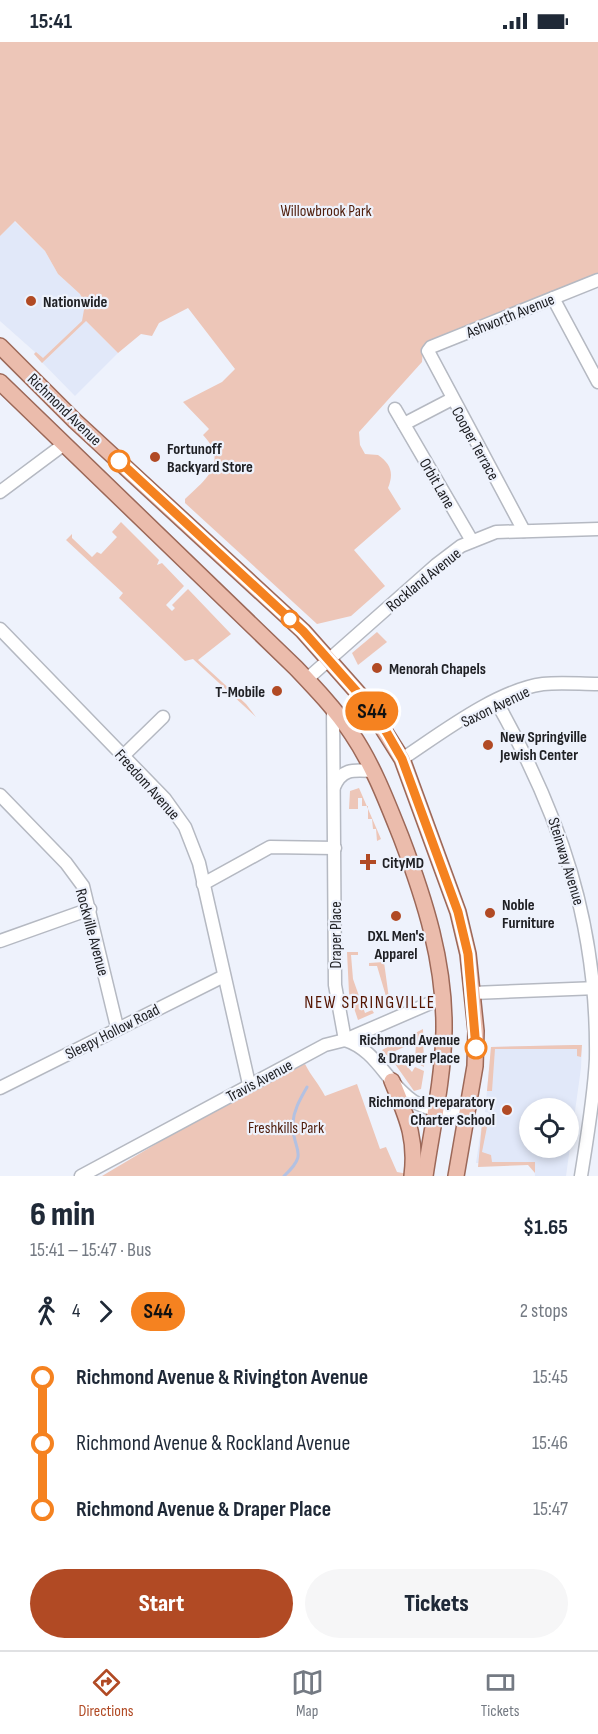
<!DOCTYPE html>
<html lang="en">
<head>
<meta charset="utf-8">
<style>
  :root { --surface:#fff; --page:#f6f6f7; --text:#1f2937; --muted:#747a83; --line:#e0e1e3; --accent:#b14a24 }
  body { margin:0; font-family:"Sofia Sans Condensed",sans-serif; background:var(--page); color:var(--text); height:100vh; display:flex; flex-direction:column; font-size:22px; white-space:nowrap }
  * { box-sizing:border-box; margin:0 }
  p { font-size:20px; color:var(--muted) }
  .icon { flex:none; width:33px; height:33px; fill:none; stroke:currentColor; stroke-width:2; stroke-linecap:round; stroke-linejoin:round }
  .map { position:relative; height:1134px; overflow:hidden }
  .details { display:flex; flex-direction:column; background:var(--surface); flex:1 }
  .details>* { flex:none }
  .badge { padding:0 12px; border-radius:20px; font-size:21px; line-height:39px }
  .buttons { position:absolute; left:519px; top:1056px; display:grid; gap:12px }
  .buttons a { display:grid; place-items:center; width:60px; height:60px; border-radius:50%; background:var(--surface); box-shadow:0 3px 9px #0003; font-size:30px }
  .map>.badge { position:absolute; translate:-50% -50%; box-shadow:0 0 0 3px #fff }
  .legs { display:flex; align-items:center; gap:9px; height:66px; padding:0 30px; font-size:20px }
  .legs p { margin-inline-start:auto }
  .summary { display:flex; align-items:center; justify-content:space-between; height:102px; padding:0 30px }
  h1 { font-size:33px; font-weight:800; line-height:45px }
  .button { display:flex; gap:12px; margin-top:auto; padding:12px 30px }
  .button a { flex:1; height:69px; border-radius:36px; background:var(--accent); color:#fff; font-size:24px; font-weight:800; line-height:69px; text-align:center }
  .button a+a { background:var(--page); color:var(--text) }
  ul { padding:0 30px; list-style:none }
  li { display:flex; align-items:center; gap:21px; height:66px; font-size:22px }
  li i { display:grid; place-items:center; width:9px; height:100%; margin:0 8px; background:currentColor }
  li i::after { content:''; width:15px; height:15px; margin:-8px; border:4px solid; border-radius:50%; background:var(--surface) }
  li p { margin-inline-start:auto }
  li:first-child i { background:linear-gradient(#0000 50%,currentColor 0) }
  li:last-child i { background:linear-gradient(currentColor 50%,#0000 0) }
  .status { display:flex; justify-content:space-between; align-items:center; height:42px; padding:0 30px; background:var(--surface); direction:ltr }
  .status svg { height:16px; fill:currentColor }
  .dock { display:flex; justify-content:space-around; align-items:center; height:84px; border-top:2px solid var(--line); background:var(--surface); font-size:16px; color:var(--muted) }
  .dock a { display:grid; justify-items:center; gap:3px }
  .dock .current { color:var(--accent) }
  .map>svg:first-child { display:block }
</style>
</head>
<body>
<div class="status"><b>15:41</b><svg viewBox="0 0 49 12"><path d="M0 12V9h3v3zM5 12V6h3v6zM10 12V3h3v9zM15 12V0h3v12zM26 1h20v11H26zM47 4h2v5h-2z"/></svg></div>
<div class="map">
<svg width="598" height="1134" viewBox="0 0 598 1134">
  <rect width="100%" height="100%" fill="#eef2fc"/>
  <g fill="#e1e8f9" fill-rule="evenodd">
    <polygon points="14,179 45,209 58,232 80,252 85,262 85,278 118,311 75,354 34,312 35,310 0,279 0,194"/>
    <path d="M574 1003H582L581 1026 566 1134H535L534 1120 476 1121 482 1081 487 1082 489 1071 485 1070 491 1005ZM530 1066H568V1106H530Z"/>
  </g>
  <g fill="#edc6b8">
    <path d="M0 0H598V231L435 296 423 307 422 320 359 390 360 403 365 412 378 413C391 422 394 431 388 446L401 467 354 508 385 544 351 574 317 582 185 461V457C206 437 229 420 203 393L209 387 183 360 222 340 235 327 188 266 159 281 152 294 141 292 118 311 86 279 42 321 34 312 36 310 43 316 82 279 85 262 80 252 58 232 45 209 15 179 0 194Z"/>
    <polygon points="121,480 159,518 157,523 162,521 184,544 166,563 172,569 175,566 172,563 188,547 231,592 198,618 246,662 256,675 193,617 185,619 119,556 123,551 66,498 72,492 72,496 92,515 97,510 101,512 117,495 112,490"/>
    <polygon points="377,590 387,600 358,623 352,611"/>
    <polygon points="359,746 381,797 377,799 376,787 373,787 372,777 368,777 368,764 362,764 362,756 358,756 358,767 349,767 350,749"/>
    <polygon points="347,910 358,910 358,913 351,913 353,937 365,971 372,968 374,971 358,978 349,951"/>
    <polygon points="384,920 390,964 383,967 382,965 388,961 377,924 369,924 369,921"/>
    <polygon points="423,987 424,1025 415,1020 416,1000 395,1009 401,1017 391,1018 382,1008"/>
    <polygon points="574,1003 582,1003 581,1015 577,1014 577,1007 495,1007 492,1049 487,1049 491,1005"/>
    <path d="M305 1022C311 1034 319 1042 325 1054L357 1042 380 1107 386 1105 397 1130 408 1132V1134H102L213 1068Z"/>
    <polygon points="395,1022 406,1023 412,1030 415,1025 424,1029 421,1047 414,1049"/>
    <polygon points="482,1081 495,1084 487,1085 482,1110 491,1113 492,1120 535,1120 535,1131 528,1123 478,1125"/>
  </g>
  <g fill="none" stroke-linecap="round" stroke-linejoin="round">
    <path stroke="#b3c1e2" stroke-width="3" d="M284 1134C311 1109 291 1109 293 1080 294 1067 301 1056 307 1045"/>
    <g stroke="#b5b9c2" stroke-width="15">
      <g id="minor">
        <polyline points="553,256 598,340"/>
        <polyline points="395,367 472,499"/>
        <polyline points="404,382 452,357"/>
        <polyline points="0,450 63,403"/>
        <polyline points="524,489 428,309 431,305 598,238"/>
        <polyline points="0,587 165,757 185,785 199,821 249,1042"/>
        <polyline points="307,637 436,523 461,504 496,490 598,487"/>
        <path d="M496 659C561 774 598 883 596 1017 594 1056 587 1096 581 1134"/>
        <path d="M333 665 335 943 345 998C377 1008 387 1042 413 1059 429 1069 448 1070 467 1073"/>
        <polyline points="123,714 163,675"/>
        <path d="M402 717C440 692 497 648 543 642 561 640 580 642 598 642"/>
        <path d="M334 745C342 726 354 728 372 729"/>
        <polyline points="0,753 66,821 83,844 117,985"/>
        <polyline points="203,842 270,805 335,806"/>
        <polyline points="0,899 90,867"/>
        <polyline points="473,951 598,946"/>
        <polyline points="0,1046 224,934"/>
        <polyline points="81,1134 325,1003 345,998 442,956"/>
      </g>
    </g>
    <g stroke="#9c6858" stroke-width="18">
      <g id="major">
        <polyline points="0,304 75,379 303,589 366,660 402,717 458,870 468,912 476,989 475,1024 456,1134"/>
        <path d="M0 340 296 626C316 647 336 668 352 692 373 723 387 760 401 795 425 858 445 921 444 989 443 1038 432 1086 425 1134"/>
        <path d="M392 1039C406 1074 417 1095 412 1134"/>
      </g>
    </g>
    <use href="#minor" stroke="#fff" stroke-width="12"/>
    <use href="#major" stroke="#ebbcac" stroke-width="15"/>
  </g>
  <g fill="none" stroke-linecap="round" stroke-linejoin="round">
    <g stroke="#fff" stroke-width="14">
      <polyline id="line-1" points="119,419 303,589 366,660 387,691 402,717 458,870 468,912 476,1006"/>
    </g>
    <use href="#line-1" stroke="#f58220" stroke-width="9"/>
  </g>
  <g fill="#b14a24" stroke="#eef2fc" stroke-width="2">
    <circle cx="31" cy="259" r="6"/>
    <circle cx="155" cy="415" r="6"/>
    <circle cx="377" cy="626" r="6"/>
    <circle cx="277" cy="649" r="6"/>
    <circle cx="488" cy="703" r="6"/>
    <path d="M365 811h6v6h6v6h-6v6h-6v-6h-6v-6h6z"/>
    <circle cx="490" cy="871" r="6"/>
    <circle cx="396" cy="874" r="6"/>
    <circle cx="507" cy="1068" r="6"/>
  </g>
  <g fill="#fff" stroke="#f58220" stroke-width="3">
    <circle cx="119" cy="419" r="10"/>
    <circle cx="290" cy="577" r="8"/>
    <circle cx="476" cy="1006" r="10"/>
  </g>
  <g text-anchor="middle" stroke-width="4.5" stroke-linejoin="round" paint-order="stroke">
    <g font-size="16" fill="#4f1d0b" stroke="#eef2fc">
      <text x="326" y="174">Willowbrook Park</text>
      <text x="286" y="1091">Freshkills Park</text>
    </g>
    <g font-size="16" font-weight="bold" fill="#202125" stroke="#eef2fc" text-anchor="start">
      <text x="43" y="265">Nationwide</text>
      <text x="167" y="412">Fortunoff<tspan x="167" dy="18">Backyard Store</tspan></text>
      <text x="389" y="632">Menorah Chapels</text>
      <text x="265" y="655" text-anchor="end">T-Mobile</text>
      <text x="500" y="700">New Springville<tspan x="500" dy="18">Jewish Center</tspan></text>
      <text x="382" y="826">CityMD</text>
      <text x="502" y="868">Noble<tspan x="502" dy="18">Furniture</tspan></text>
      <text x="396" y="899" text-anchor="middle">DXL Men's<tspan x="396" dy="18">Apparel</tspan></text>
      <text x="495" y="1065" text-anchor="end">Richmond Preparatory<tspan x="495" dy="18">Charter School</tspan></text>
    </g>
    <g font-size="16" fill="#202125" stroke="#eef2fc">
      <text transform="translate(510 273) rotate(-22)" y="6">Ashworth Avenue</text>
      <text transform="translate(65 367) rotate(44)" y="6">Richmond Avenue</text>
      <text transform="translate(476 401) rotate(61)" y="6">Cooper Terrace</text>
      <text transform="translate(438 441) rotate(60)" y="6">Orbit Lane</text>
      <text transform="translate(423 537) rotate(-39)" y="6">Rockland Avenue</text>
      <text transform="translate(495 664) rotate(-26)" y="6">Saxon Avenue</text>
      <text transform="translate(148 742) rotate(48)" y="6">Freedom Avenue</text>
      <text transform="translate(567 819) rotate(73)" y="6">Steinway Avenue</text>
      <text transform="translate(93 890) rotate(75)" y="6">Rockville Avenue</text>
      <text transform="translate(335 893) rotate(-90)" y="6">Draper Place</text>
      <text transform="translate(112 989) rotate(-27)" y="6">Sleepy Hollow Road</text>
      <text transform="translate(259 1038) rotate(-28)" y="6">Travis Avenue</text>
    </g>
    <g font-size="16" font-weight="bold" fill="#202125" stroke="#eef2fc" text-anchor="end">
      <text x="460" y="1003">Richmond Avenue<tspan x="460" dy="18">&amp; Draper Place</tspan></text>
    </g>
    <g font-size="18" letter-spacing="1.5" fill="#541400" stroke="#eef2fc">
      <text x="370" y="966">NEW SPRINGVILLE</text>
    </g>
  </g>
</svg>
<div class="buttons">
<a><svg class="icon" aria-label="locate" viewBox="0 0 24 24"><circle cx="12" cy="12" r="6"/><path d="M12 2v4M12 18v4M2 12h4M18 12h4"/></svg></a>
</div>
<b class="badge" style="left:372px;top:669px;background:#f58220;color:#111">S44</b>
</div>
<section class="details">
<div class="summary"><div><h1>6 min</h1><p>15:41 – 15:47 · Bus</p></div><b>$1.65</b></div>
<div class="legs"><svg class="icon" aria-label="walk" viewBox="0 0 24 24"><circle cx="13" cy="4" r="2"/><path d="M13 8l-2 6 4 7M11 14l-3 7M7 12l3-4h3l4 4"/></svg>4<svg class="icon" aria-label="forward" viewBox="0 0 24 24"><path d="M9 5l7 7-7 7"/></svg><b class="badge" style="background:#f58220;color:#111">S44</b><p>2 stops</p></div>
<ul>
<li><i style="color:#f58220"></i><b>Richmond Avenue &amp; Rivington Avenue</b><p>15:45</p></li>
<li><i style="color:#f58220"></i><span>Richmond Avenue &amp; Rockland Avenue</span><p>15:46</p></li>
<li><i style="color:#f58220"></i><b>Richmond Avenue &amp; Draper Place</b><p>15:47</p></li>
</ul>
<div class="button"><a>Start</a><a>Tickets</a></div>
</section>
<nav class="dock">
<a class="current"><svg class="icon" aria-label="directions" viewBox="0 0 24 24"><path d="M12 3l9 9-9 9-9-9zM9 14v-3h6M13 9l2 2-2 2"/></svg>Directions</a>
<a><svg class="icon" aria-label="map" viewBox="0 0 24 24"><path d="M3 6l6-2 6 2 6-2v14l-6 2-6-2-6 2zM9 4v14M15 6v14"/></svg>Map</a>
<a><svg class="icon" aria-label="tickets" viewBox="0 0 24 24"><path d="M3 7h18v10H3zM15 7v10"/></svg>Tickets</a>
</nav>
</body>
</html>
